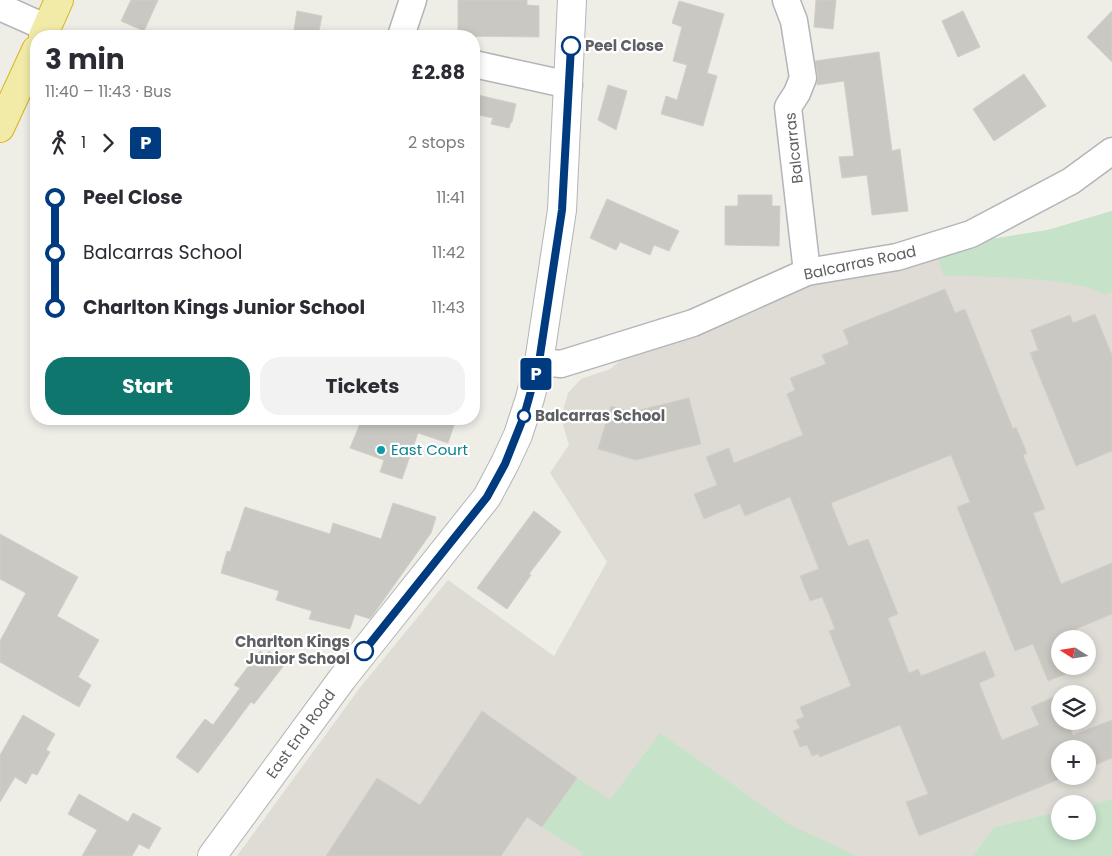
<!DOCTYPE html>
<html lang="en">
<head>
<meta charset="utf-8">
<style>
  :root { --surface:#fff; --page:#f2f2f3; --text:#2b2b33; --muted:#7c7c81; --accent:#0f766e }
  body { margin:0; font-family:Poppins,sans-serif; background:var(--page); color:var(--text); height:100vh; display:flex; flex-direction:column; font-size:19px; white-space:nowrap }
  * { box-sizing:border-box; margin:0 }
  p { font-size:16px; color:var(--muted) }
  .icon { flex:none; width:28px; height:28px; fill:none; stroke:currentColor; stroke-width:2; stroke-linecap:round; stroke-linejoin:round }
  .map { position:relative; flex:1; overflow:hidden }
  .sheet { position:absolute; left:30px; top:30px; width:450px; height:395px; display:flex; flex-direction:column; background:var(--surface); border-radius:20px; box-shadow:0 2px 8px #0003 }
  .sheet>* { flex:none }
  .badge { padding:0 10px; border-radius:4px; font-size:18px; line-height:32px }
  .needle { width:32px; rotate:282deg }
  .buttons { position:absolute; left:1051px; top:630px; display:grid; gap:10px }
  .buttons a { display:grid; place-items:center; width:45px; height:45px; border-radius:50%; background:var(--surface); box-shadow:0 2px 8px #0003; font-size:25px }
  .map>.badge { position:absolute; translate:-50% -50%; box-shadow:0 0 0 2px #fff }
  .legs { display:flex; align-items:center; gap:8px; height:55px; padding:0 15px; font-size:16px }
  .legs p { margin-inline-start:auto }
  .overview { display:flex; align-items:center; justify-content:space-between; height:85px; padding:0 15px }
  h1 { font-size:28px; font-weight:700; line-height:38px }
  .button { display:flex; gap:10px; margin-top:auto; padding:10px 15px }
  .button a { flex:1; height:58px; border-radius:20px; background:var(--accent); color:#fff; font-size:20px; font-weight:700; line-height:58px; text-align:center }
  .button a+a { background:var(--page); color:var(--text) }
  ul { padding:0 15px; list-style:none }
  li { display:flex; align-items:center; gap:18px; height:55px; font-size:19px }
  li i { display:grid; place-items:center; width:8px; height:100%; margin:0 6px; background:currentColor }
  li i::after { content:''; width:12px; height:12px; margin:-6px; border:4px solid; border-radius:50%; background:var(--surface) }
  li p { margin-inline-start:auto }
  li:first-child i { background:linear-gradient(#0000 50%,currentColor 0) }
  li:last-child i { background:linear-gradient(currentColor 50%,#0000 0) }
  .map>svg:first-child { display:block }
</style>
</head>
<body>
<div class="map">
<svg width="1112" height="856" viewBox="0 0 1112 856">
  <rect width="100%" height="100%" fill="#eeede6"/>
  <path fill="#dedcd5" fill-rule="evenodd" d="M1112 211V799L1088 805 1060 804V811L994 827 973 856H237L359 689 448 580 554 656 607 562 550 473 569 445 561 418 568 393 581 379 610 369 632 351 810 284 973 242 1048 230ZM1060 639H1088V666H1060ZM1060 694H1088V721H1060ZM1060 749H1088V776H1060Z"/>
  <g fill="#c6e2c9">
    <path d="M1112 211V292L1104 295C1085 277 974 276 944 276L937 255 973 242 1048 230Z"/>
    <polygon points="660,733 788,824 857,856 581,856 583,853 542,827 577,778 610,800"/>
    <polygon points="1112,799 1112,856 973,856 994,827 1060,811 1060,831 1088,831 1088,805"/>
  </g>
  <g fill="#c9c8c2" stroke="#d2cfc5">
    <polygon points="131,0 158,0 144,31 121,21"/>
    <polygon points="458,0 527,0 527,5 539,6 539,37 458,36"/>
    <polygon points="816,0 836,0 833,29 814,27"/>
    <polygon points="679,1 724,14 707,73 717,76 703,126 661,114 666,96 677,100 687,65 673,61 682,27 672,23"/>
    <polygon points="297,11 322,16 318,36 293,36"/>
    <polygon points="963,11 980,47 958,57 942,21"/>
    <polygon points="1112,11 1112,62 1087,37"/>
    <polygon points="879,52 892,151 900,149 908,211 872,215 867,175 842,178 839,157 854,156 844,81 817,85 818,76 815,61"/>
    <polygon points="1024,74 1046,106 994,141 973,109"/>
    <polygon points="608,85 627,91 616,130 598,120"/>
    <polygon points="474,94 516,104 512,122 511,122 509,128 491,124 493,118 474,114"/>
    <polygon points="738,195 772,195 772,206 780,206 779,246 725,245 725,206 738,206"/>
    <polygon points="607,199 679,231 669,251 654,245 650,255 620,242 616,250 590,238"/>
    <polygon points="945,289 955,313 965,309 1013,429 1016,427 1027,453 1023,455 1045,509 1033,513 1061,584 1112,563 1112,614 1076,629 1080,639 1060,639 1060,666 1085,666 1048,681 1033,644 1015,651 957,507 970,502 951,455 831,503 848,546 868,539 898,614 888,618 909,673 918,669 921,676 985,651 995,676 979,683 1002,740 1039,725 1031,707 1056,696 1060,705 1060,721 1067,721 1073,735 1112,720 1112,758 1088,768 1088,749 1060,749 1060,776 1067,776 919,836 906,802 928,794 900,725 820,757 818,754 812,756 807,745 800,747 793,731 800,728 796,720 804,717 800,707 851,686 829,631 835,629 822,597 810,601 800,576 819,569 790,497 745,516 740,504 704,519 694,494 717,485 706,457 729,448 734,463 803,435 787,394 795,390 790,378 826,364 822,355 849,344 843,330"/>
    <polygon points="1095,314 1112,355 1112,451 1076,466 1030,353 1038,350 1031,330 1070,315 1073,323"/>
    <polygon points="689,398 701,444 636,460 598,449 611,406 631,412"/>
    <polygon points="362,419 456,419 448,443 418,433 402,479 380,472 384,460 350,448"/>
    <polygon points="393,503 436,517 431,533 370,619 355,614 350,629 309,619 312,611 276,600 279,591 221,573 227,551 230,552 245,507 330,534 333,523 381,539"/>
    <polygon points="534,511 561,532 529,574 531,575 507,609 477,588"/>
    <polygon points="0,534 78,577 57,616 99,640 78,677 91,685 79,707 0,662 0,641 26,593 0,579"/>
    <polygon points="260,651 266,655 269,651 285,664 254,704 251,702 198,773 176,757 205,719 213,725 240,688 234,685"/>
    <polygon points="482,711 577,778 542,827 527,817 501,856 326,856 377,778 420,805"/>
    <polygon points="23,715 55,734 46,750 50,752 37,775 32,773 26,784 15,777 0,802 0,755"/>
    <polygon points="79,794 128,822 133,813 161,828 149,849 139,844 132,856 82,856 97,830 68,814"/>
  </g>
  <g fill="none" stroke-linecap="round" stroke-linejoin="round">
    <g stroke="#b3b5b9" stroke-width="29">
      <g id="minor">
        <polyline points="786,0 794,21 803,78 797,93 788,107 807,272"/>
        <polyline points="0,7 47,28"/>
        <polyline points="401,36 413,0"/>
        <polyline points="474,64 569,85"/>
        <polyline points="539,362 561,364 693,323 807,272 897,257 971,234 1071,181 1112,151"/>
      </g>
    </g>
    <g stroke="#b3b5b9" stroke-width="30">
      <polyline id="tertiary" points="212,856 342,679 487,497 505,463 518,435 530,398 539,362 562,210 572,0"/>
    </g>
    <g stroke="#d7b31d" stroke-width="30">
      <g id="trunk">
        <polyline points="43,36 59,0"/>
        <polyline points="0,128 36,50"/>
      </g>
    </g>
    <use href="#minor" stroke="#fff" stroke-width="26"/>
    <use href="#tertiary" stroke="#fff" stroke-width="28"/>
    <use href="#trunk" stroke="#f2eba8" stroke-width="28"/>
  </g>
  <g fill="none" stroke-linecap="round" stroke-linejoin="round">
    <g stroke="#fff" stroke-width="11">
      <polyline id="line-1" points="364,651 487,497 505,464 524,416 539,362 562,210 571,46"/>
    </g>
    <use href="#line-1" stroke="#003b80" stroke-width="8"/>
  </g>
  <g fill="#fff" stroke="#003b80" stroke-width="2.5">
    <circle cx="571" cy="46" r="9"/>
    <circle cx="524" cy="416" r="6"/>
    <circle cx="364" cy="651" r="9"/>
  </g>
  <circle fill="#0f9aa8" stroke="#fff" stroke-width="2" cx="381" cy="450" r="5"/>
  <g text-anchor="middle" stroke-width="4.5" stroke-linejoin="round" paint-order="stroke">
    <g font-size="15" font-weight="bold" fill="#5e6064" stroke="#fff" text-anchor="start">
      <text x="585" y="51">Peel Close</text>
      <text x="535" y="421">Balcarras School</text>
      <text x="350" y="647" text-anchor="end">Charlton Kings<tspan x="350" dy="17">Junior School</tspan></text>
    </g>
    <g font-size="15" fill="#5e6064" stroke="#fff">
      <text transform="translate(794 148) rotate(-96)" y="5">Balcarras</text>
      <text transform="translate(860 263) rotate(-12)" y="5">Balcarras Road</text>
      <text transform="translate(301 734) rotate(-54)" y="5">East End Road</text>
    </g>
    <g font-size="15" fill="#0d838f" stroke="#fff" text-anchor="start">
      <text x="391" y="455">East Court</text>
    </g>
  </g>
</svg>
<div class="buttons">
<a><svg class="needle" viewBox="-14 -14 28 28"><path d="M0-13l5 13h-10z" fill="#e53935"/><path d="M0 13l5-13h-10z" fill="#7c7c81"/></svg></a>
<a><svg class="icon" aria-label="layers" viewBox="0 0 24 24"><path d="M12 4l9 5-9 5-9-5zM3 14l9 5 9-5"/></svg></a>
<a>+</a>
<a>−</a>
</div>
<b class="badge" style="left:536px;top:374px;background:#003b80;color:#fff">P</b>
<section class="sheet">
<div class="overview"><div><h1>3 min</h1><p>11:40 – 11:43 · Bus</p></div><b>£2.88</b></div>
<div class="legs"><svg class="icon" aria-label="walk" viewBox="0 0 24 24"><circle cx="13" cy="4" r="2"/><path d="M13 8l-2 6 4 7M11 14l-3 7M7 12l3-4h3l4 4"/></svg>1<svg class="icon" aria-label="forward" viewBox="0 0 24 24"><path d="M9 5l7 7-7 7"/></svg><b class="badge" style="background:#003b80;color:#fff">P</b><p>2 stops</p></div>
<ul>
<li><i style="color:#003b80"></i><b>Peel Close</b><p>11:41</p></li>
<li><i style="color:#003b80"></i><span>Balcarras School</span><p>11:42</p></li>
<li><i style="color:#003b80"></i><b>Charlton Kings Junior School</b><p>11:43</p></li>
</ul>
<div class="button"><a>Start</a><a>Tickets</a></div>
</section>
</div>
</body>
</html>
